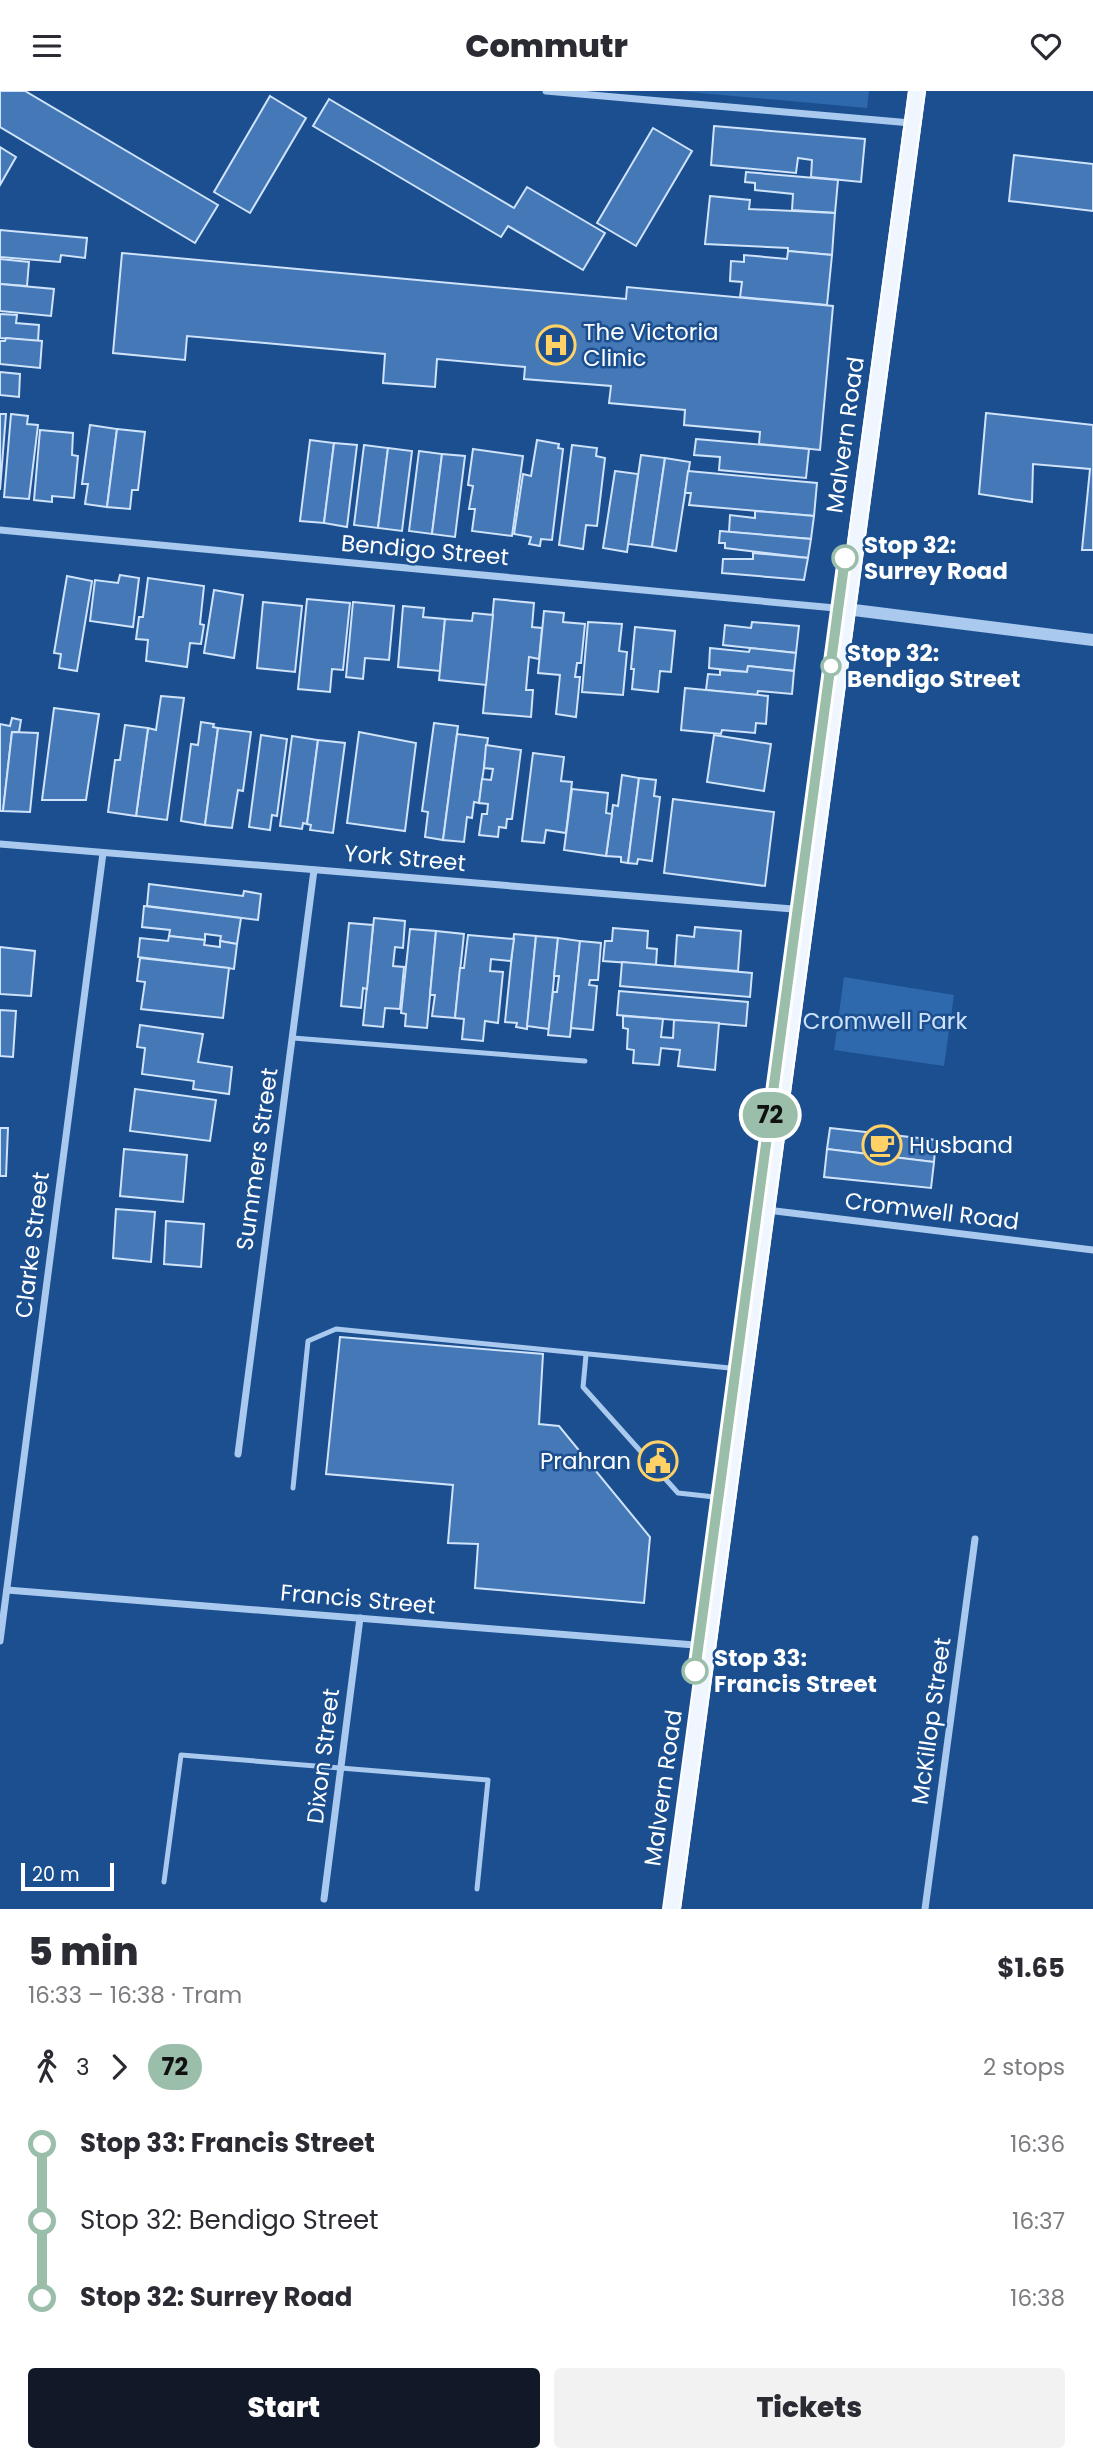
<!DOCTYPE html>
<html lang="en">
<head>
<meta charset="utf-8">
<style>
  :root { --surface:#fff; --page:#f2f2f3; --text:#2b2b33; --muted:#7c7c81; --accent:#111827 }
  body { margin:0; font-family:Poppins,sans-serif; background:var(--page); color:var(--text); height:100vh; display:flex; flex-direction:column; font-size:26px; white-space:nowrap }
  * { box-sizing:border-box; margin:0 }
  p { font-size:23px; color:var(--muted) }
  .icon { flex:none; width:38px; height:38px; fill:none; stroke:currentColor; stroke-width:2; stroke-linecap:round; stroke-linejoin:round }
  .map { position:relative; height:1818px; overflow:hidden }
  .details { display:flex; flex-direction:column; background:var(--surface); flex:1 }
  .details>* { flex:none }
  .badge { padding:0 14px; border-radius:23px; font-size:24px; line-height:46px }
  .scale { position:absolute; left:21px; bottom:18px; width:93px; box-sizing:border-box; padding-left:7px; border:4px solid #fff; border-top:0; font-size:19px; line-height:24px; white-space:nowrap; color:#fff; -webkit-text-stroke:5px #1b4f8f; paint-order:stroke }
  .map>.badge { position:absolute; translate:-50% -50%; box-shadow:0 0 0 4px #fff }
  .legs { display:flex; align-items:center; gap:10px; height:77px; padding:0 28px; font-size:23px }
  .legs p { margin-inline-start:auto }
  .summary { display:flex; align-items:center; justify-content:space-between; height:119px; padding:0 28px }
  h1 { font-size:38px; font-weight:800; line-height:52px }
  .button { display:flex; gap:14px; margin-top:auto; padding:14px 28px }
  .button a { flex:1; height:80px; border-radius:7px; background:var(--accent); color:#fff; font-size:28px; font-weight:800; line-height:80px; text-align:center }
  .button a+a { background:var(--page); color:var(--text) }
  ul { padding:0 28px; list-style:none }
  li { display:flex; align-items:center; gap:24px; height:77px; font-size:26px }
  li i { display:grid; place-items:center; width:10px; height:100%; margin:0 9px; background:currentColor }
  li i::after { content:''; width:18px; height:18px; margin:-9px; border:5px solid; border-radius:50%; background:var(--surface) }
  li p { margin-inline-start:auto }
  li:first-child i { background:linear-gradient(#0000 50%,currentColor 0) }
  li:last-child i { background:linear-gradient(currentColor 50%,#0000 0) }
  header { display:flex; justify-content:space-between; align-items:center; height:91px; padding:0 28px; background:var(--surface); font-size:32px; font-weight:800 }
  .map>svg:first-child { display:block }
</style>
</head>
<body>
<header><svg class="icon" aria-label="menu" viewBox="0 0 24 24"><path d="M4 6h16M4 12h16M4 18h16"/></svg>Commutr<svg class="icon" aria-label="heart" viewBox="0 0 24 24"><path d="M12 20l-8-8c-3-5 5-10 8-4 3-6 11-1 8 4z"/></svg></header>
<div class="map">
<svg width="1093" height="1818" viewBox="0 0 1093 1818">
  <rect width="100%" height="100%" fill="#1b4f8f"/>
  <g fill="#2e69ad">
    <polygon points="677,0 869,0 867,17"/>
    <polygon points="844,886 954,904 944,975 834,959"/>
  </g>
  <g fill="#4478b7" stroke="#cfe3fa" stroke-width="2">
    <polygon points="0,0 25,0 218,114 195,152 0,36"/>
    <polygon points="270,5 306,27 250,122 214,101"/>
    <polygon points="329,8 514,117 527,96 605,142 583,179 508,135 501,146 313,35"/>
    <polygon points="714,35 865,48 861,91 811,86 812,69 798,67 796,82 711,74"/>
    <polygon points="653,37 692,60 636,155 597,132"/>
    <polygon points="0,56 16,66 0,94"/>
    <polygon points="1014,64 1093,73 1093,120 1009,110"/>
    <polygon points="746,81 838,89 835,122 792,119 793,103 755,99 755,92 745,91"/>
    <polygon points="710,105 750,109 749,118 835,122 832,164 788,160 788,157 705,153"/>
    <polygon points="0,139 87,147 85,167 61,164 60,171 0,166"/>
    <polygon points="788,160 832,164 827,214 740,206 742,191 730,190 731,170 744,171 744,164 787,168"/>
    <polygon points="122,162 626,208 627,196 833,215 820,359 759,353 760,341 684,334 685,319 609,312 611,295 524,288 525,276 437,268 435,296 383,292 385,263 187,245 185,269 113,262"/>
    <polygon points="0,168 29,171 27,195 0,193"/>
    <polygon points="0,193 54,198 51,225 0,220"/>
    <polygon points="0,223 17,224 16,232 39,234 38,250 0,247"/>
    <polygon points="6,247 42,250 40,277 0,273 0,250 5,250"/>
    <polygon points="0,281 20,283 19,306 0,304"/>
    <polygon points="986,322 1093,334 1093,459 1082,459 1090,378 1033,373 1032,411 979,403"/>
    <polygon points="0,323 6,323 0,399"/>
    <polygon points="11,323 28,325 27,333 38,334 29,408 4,406"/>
    <polygon points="90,334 117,338 107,416 85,413 88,393 82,393"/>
    <polygon points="117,338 145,341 138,399 132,399 130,418 107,416"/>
    <polygon points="40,339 73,342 72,364 78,365 74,407 52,405 52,411 34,409"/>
    <polygon points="696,348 809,358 806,387 719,379 720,366 694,364"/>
    <polygon points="310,349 334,352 324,432 300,430"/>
    <polygon points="537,349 559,353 558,357 563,358 552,449 541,448 540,455 529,453 531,446 514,443 523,383 531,385"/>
    <polygon points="334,352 357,354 347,436 324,432"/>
    <polygon points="364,354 388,357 378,437 354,434"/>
    <polygon points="572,354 597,357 596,365 605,367 597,435 586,434 583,458 559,454"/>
    <polygon points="388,357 412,360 402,440 378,437"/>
    <polygon points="473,358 523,365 512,445 472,440 475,418 469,418 473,395 468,394"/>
    <polygon points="419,360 442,363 432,443 409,440"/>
    <polygon points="442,363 465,365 455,446 432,443"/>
    <polygon points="641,364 665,367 652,456 628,453"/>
    <polygon points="665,367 690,371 676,460 652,456"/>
    <polygon points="615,380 638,383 627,461 603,457"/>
    <polygon points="688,380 817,392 814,425 689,414 691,402 685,402"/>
    <polygon points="755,420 814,425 811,448 729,441 730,424 755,427"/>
    <polygon points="720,440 811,448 808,467 725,457 725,452 719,452"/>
    <polygon points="753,462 808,467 804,489 722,482 723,468 753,468"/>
    <polygon points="120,484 139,487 133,536 90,530 95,489 118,492"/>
    <polygon points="67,485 92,490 77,580 59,577 61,563 54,562"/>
    <polygon points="148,487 204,495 200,533 204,534 201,553 190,552 187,576 146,570 148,549 136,548 139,526 143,526"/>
    <polygon points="214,499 243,504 234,567 204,562"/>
    <polygon points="307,508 350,512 343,579 332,578 330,601 298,598"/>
    <polygon points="494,508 534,512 532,536 542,537 539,568 529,566 526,599 533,599 531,626 483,622"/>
    <polygon points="263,511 302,515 295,581 257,577"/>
    <polygon points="353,511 394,515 389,569 365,567 363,588 346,586"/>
    <polygon points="403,515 424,517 423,526 445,528 440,580 398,576"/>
    <polygon points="544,520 564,522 563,531 585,533 581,572 577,572 575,586 580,586 576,626 556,623 560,584 538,582"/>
    <polygon points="473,522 493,524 486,594 439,589 445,528 472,530"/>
    <polygon points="588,531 622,533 619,560 627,561 623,604 582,601"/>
    <polygon points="752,531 799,535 796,562 723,554 725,534 751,537"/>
    <polygon points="635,536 675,540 671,581 660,580 658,601 632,598 634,578 631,578"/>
    <polygon points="710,557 749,561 750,557 796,562 794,580 748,575 747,581 709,577"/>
    <polygon points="748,575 794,580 792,603 758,600 757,604 706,599 708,583 720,584 720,579 747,581"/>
    <polygon points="685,597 768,605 766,633 756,632 755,642 722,639 721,643 681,639"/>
    <polygon points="161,605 184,607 167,729 136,725 148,637 156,639"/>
    <polygon points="54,617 99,623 86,709 42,709"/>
    <polygon points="12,627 21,629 19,641 12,641 3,720 0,720 0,633 10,635"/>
    <polygon points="201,631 214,633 213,636 218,637 205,734 181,730 191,653 198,654"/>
    <polygon points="434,632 458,635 443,749 425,746 428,721 422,720"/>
    <polygon points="125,634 148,637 136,725 108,721 115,669 120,669"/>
    <polygon points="218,637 251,641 243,700 238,699 232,737 205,734"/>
    <polygon points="12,641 38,642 30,721 3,720"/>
    <polygon points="359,641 416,652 405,740 347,732"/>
    <polygon points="457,643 488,647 479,712 474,711 472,727 467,726 464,751 443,749"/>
    <polygon points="261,644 287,648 277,725 272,724 270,739 249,736"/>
    <polygon points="714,644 771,653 764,700 707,691"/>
    <polygon points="292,645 318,649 307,733 303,732 302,738 280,735"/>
    <polygon points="318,649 345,652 333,742 310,739 311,734 307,733"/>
    <polygon points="486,654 521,659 512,728 507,728 506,737 499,736 498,746 479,744 482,723 487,723 488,713 479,712 482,688 491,689 493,678 484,677"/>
    <polygon points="533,662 564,666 561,690 572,691 566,742 546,739 544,752 522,750"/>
    <polygon points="622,684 639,687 628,772 621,771 621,766 606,765 613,714 618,715"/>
    <polygon points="639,687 656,689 654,705 660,706 652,770 638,768 637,773 628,772"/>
    <polygon points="572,698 608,702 606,722 612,723 606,765 564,759"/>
    <polygon points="673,708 774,721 765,795 664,782"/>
    <polygon points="149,793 243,805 244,800 261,803 258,829 147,815"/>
    <polygon points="144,815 241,827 237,853 220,850 221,845 205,843 205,849 169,845 170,839 142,836"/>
    <polygon points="374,827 405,830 403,857 395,856 393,875 404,876 400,918 385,917 383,936 363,934"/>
    <polygon points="349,832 373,834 367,898 363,897 361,917 341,915"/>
    <polygon points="695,836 741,840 738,880 675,875 677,844 694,846"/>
    <polygon points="613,837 648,840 647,857 657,858 656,874 603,870 605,850 612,850"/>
    <polygon points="410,838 436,840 427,937 405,935 406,923 401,922"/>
    <polygon points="436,840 464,843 455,927 432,925 435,904 430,904"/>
    <polygon points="514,843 536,845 527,938 516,936 517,932 505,931"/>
    <polygon points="468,844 514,848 511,870 491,868 490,880 503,881 498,932 485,930 483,950 462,948 464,928 455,927 460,877 464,877"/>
    <polygon points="169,845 205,849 204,854 220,856 220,850 237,853 234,878 138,866 140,847 168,850"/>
    <polygon points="536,845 558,847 549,938 527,935"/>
    <polygon points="558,847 580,850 570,946 548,944 553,901 557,901 559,885 554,885"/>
    <polygon points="580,850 601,852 598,889 590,889 589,894 597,895 593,939 571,937"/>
    <polygon points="0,856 35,860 31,905 0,903"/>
    <polygon points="140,867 229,877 223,927 141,918 145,891 137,890"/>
    <polygon points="622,871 752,882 750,906 620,895"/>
    <polygon points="619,900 748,911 746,935 617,924"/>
    <polygon points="0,919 16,920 13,966 0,965"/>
    <polygon points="623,925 663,928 661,946 673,947 674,929 719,932 715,979 678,975 680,959 661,957 659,974 633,972 634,959 627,958 628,938 623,937"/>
    <polygon points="140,934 203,943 198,971 232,976 229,1003 193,998 194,990 142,983 145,957 137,956"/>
    <polygon points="135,998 216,1009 210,1050 130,1040"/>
    <polygon points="0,1037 8,1037 6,1085 0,1085"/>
    <polygon points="830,1037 936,1049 934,1071 827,1058"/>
    <polygon points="124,1058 187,1064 183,1111 120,1105"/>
    <polygon points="827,1058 934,1071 931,1097 824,1086"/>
    <polygon points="116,1118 155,1121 151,1171 113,1167"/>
    <polygon points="166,1130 204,1133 201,1176 164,1173"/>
    <polygon points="340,1246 543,1263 539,1333 559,1335 650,1446 644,1512 475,1497 478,1453 448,1452 453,1394 326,1383"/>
  </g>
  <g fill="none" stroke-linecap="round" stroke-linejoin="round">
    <g stroke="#a9c9ee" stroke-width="5">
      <polyline points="293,947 585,970"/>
      <polyline points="586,1264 583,1296 678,1402 724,1407"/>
      <polyline points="293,1397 308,1250 336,1238 740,1278"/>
      <polyline points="164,1791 181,1664 488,1689 477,1798"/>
    </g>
    <g stroke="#a9c9ee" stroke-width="7">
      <polyline points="546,0 911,32"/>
      <polyline points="0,439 846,518"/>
      <polyline points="0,753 805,819"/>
      <polyline points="767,1119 1093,1159"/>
      <polyline points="238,1363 314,779"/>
      <polyline points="7,1499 707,1555"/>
      <polyline points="0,1550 103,762"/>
      <polyline points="324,1808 360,1527"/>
      <polyline points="925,1818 975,1448"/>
    </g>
    <polyline stroke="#a9c9ee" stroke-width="12" points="846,518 1093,549"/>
    <polyline stroke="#f0f6ff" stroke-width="18" points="672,1818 917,0"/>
    <g stroke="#fff" stroke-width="2">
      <polyline points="663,1818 909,0"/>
      <polyline points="680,1818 925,0"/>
    </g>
  </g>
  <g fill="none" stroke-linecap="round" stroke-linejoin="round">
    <g stroke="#fff" stroke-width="16">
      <polyline id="line-1" points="695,1580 845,467"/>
    </g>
    <use href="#line-1" stroke="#9abeaa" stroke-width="10"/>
  </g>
  <defs>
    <g id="hospital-ring" transform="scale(2.0125)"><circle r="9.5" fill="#1b4f8f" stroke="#ffd166" stroke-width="1.5"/><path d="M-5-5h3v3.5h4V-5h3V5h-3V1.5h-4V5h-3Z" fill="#ffd166"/></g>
    <g id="cafe-ring" transform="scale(2.0125)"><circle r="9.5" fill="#1b4f8f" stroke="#ffd166" stroke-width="1.5"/><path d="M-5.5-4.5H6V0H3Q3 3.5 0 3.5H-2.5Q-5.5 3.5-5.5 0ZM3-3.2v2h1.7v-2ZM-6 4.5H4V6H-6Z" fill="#ffd166"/></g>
    <g id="civic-ring" transform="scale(2.0125)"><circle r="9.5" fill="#1b4f8f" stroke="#ffd166" stroke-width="1.5"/><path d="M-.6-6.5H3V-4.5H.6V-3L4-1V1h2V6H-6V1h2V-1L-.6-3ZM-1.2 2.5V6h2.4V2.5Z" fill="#ffd166"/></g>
  </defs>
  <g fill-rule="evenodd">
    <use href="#hospital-ring" x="556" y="254"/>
    <use href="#cafe-ring" x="882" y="1054"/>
    <use href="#civic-ring" x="658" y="1370"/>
  </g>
  <g fill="#fff" stroke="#9abeaa" stroke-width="3.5">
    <circle cx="845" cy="467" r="12"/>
    <circle cx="831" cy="575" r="9"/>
    <circle cx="695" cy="1580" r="12"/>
  </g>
  <g text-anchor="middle" stroke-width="5" stroke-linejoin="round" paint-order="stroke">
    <g font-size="23" fill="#fff" stroke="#1b4f8f" text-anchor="start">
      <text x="583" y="249">The Victoria<tspan x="583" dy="26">Clinic</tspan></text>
      <text x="909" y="1062">Husband</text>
      <text x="631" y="1378" text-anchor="end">Prahran</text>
    </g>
    <g font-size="23" fill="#fff" stroke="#1b4f8f">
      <text transform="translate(845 344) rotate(-82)" y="8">Malvern Road</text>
      <text transform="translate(425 459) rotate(5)" y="8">Bendigo Street</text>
      <text transform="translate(405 767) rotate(5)" y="8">York Street</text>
      <text transform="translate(257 1068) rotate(-82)" y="8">Summers Street</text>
      <text transform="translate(932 1120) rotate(7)" y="8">Cromwell Road</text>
      <text transform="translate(32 1154) rotate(-83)" y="8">Clarke Street</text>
      <text transform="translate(358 1508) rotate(5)" y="8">Francis Street</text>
      <text transform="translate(931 1630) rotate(-82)" y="8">McKillop Street</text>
      <text transform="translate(323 1665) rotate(-83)" y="8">Dixon Street</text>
      <text transform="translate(663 1697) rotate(-82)" y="8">Malvern Road</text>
    </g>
    <g font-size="23" font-weight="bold" fill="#fff" stroke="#1b4f8f" text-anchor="start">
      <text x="864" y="462">Stop 32:<tspan x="864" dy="26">Surrey Road</tspan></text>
      <text x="847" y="570">Stop 32:<tspan x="847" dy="26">Bendigo Street</tspan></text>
      <text x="714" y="1575">Stop 33:<tspan x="714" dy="26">Francis Street</tspan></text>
    </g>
    <g font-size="23" fill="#cfe3fa" stroke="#1b4f8f">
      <text x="885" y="938">Cromwell Park</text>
    </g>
  </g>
</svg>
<div class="scale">20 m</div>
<b class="badge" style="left:770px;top:1024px;background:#9abeaa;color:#111">72</b>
</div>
<section class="details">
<div class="summary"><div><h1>5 min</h1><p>16:33 – 16:38 · Tram</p></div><b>$1.65</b></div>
<div class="legs"><svg class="icon" aria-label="walk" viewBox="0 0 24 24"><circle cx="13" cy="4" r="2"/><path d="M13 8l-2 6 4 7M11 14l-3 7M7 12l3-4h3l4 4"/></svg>3<svg class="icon" aria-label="forward" viewBox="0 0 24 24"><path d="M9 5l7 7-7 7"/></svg><b class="badge" style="background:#9abeaa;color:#111">72</b><p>2 stops</p></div>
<ul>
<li><i style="color:#9abeaa"></i><b>Stop 33: Francis Street</b><p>16:36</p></li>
<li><i style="color:#9abeaa"></i><span>Stop 32: Bendigo Street</span><p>16:37</p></li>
<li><i style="color:#9abeaa"></i><b>Stop 32: Surrey Road</b><p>16:38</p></li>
</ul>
<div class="button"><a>Start</a><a>Tickets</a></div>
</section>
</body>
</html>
